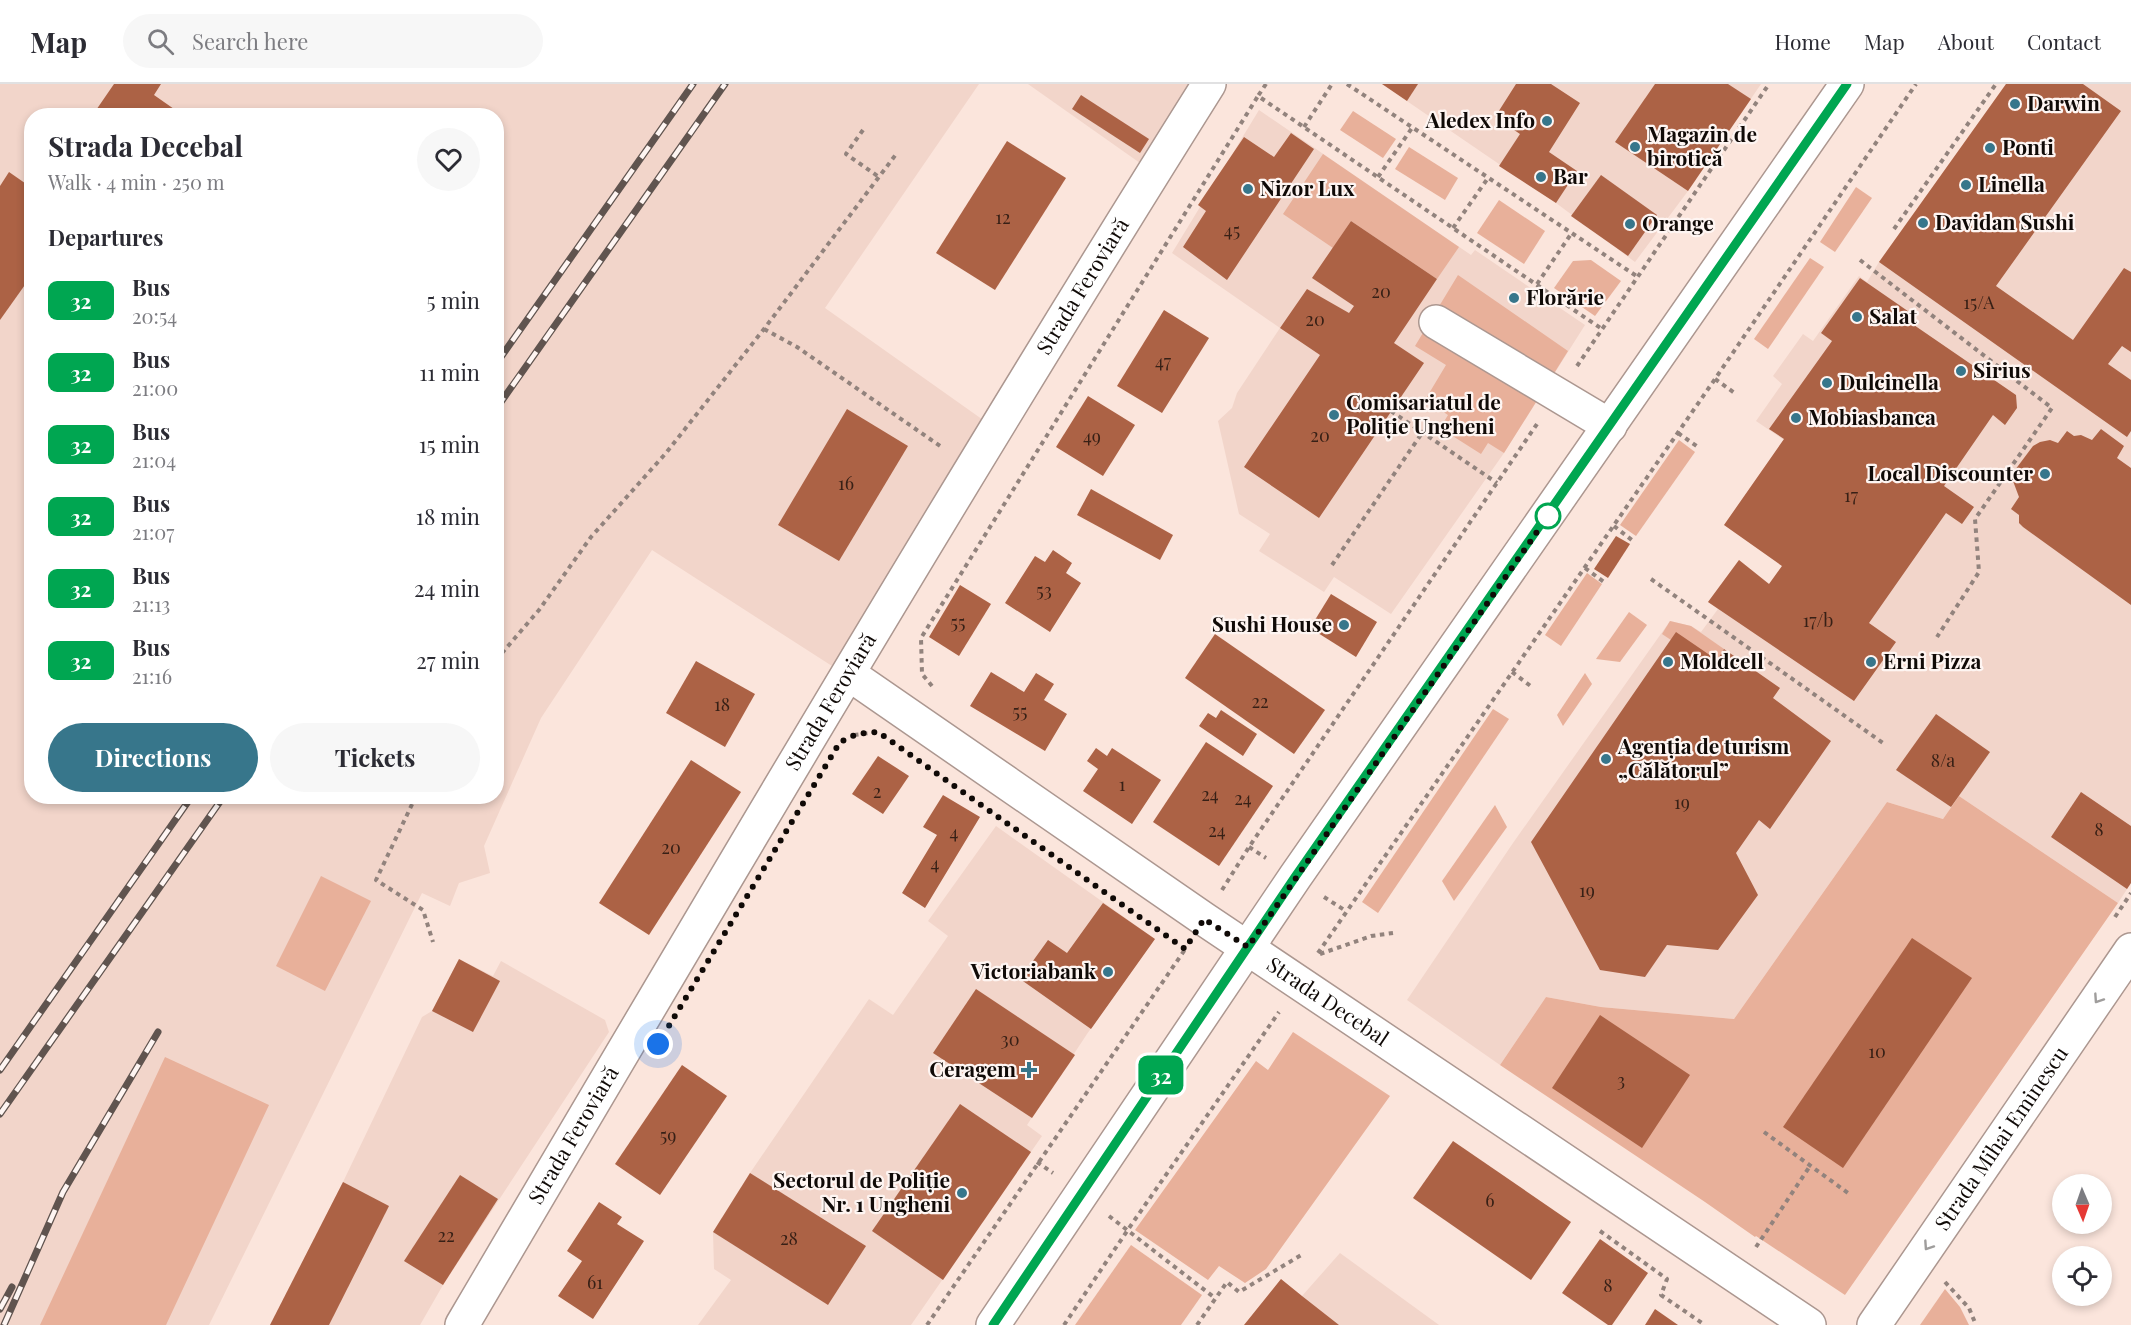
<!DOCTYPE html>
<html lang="en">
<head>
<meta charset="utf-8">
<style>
  :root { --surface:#fff; --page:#f7f7f7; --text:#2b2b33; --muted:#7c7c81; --line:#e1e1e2; --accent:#37768b }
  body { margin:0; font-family:"Playfair Display",serif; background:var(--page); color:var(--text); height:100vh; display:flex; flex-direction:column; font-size:22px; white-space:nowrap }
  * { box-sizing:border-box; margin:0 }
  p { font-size:20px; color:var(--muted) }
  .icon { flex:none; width:33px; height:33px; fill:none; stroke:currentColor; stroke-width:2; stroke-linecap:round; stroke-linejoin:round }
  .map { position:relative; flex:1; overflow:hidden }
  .drawer { position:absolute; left:24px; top:24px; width:480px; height:696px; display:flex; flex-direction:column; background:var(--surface); border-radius:24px; box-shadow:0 3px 9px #0003 }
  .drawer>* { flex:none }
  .badge { padding:0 12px; border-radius:9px; font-size:21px; line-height:39px }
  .needle { width:39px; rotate:178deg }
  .tools { position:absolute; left:2052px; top:1090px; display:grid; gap:12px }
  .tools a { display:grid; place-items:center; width:60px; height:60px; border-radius:50%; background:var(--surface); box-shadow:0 3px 9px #0003; font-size:30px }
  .you { position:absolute; width:30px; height:30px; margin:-15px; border:4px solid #fff; border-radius:50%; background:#1a73e8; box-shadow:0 0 0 9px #1a73e833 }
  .map>.badge { position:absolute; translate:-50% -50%; box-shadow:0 0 0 3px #fff }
  h2 { padding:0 24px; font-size:22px; line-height:54px }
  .round { display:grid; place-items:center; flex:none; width:63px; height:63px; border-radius:32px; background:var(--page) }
  .head { display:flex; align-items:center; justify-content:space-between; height:102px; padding:0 24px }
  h1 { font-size:28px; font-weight:700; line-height:45px }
  .button { display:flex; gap:12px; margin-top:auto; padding:12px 24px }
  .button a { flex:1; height:69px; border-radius:36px; background:var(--accent); color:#fff; font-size:24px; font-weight:700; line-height:69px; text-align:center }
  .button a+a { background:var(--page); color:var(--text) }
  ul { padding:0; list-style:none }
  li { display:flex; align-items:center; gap:18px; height:72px; padding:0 24px }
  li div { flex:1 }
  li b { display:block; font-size:22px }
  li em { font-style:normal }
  li .badge { min-width:66px; font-weight:700; text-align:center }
  header { display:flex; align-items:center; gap:36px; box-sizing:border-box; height:84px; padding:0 30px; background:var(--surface); border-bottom:2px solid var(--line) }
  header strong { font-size:28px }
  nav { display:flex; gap:33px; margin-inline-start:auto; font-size:21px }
  .search { width:420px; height:54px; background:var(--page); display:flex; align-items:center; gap:15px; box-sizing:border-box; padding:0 21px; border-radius:33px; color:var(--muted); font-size:22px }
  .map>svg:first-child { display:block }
</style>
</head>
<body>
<header>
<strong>Map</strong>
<div class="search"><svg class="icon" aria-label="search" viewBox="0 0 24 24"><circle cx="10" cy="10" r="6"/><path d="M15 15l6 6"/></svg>Search here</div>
<nav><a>Home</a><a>Map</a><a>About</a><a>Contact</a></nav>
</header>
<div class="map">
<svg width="2131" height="1241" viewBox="0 0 2131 1241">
  <rect width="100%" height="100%" fill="#fbe5dc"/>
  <g fill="#f2d5ca" fill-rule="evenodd">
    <path d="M0 0H979L825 224 986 338 832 582 652 466 541 634 484 762 490 789 459 799 450 822 422 809 209 1241H0ZM32 32H496V712H32Z"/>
    <polygon points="1028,0 1192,0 1140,79"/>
    <polygon points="1382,0 1761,0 1688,107 1635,178 1556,119"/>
    <polygon points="2006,0 2131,0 2131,799 2118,819 1959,712 1943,735 1887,718 1734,935 1601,923 1546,913 1500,981 1407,916 1513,759 1670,537 1691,542 1701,548 1718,525 1708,518 1739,476 1769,500 1782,482 1724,441 1784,356 1756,337 1782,300 1773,292 1803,250 1813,257 1859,192 1867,198 1879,178"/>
    <polygon points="1259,26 1471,171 1475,166 1585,241 1504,369 1391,530 1334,493 1324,508 1259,467 1270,450 1239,430 1218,337 1232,324 1237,309 1280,244 1172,169"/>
    <polygon points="996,742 1155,855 1087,950 1027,1041 1042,1052 911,1241 698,1241 731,1196 714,1185 713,1148 750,1089 869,915 893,931 948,852 928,837"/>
    <polygon points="459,875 493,892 501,877 605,936 609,948 443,1201 420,1241 270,1241 343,1098 422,933 432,927"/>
    <polygon points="1340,1169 1439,1241 1244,1241 1281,1195 1302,1212"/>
  </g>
  <g fill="#e8b09a">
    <polygon points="1353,27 1396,55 1383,74 1340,46"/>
    <polygon points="1409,63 1458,94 1445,116 1395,85"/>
    <polygon points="1323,70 1459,163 1437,195 1351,137 1333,164 1283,130"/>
    <polygon points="1856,103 1872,114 1835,168 1820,158"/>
    <polygon points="1499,116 1545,147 1524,180 1477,149"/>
    <polygon points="1810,174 1824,183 1768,265 1754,255"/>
    <polygon points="1591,176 1621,197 1595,232 1554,204 1573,177"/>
    <polygon points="1458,191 1568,267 1504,369 1488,359 1481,370 1440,344 1448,331 1425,316 1446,281 1415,262"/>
    <polygon points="1679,356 1695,368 1636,452 1620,441"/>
    <polygon points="1587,489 1602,500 1561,562 1545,551"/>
    <polygon points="1629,528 1647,541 1620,578 1596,575"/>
    <polygon points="1670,537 1691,542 1724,565 1717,576 1671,556 1662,550"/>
    <polygon points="1585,589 1592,600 1563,642 1557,631"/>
    <polygon points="1493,625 1509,635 1378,829 1362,818"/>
    <polygon points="1959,712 2118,819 1845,1211 1756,1152 1755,1153 1705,1118 1500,981 1546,913 1601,923 1734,935 1887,718 1943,735"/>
    <polygon points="1495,721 1507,743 1454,817 1442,797"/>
    <polygon points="321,792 371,817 325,907 276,882"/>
    <polygon points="1293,948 1390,1012 1266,1185 1245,1199 1219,1182 1208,1196 1135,1146 1256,977 1268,986"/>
    <polygon points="165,973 269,1021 166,1241 40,1241"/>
    <polygon points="1131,1161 1202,1211 1181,1241 1075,1241"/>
    <polygon points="1945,1205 1960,1223 1969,1241 1920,1241"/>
  </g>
  <g fill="#ac6245">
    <polygon points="114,0 161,0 154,11 184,32 92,32"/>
    <polygon points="1382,0 1418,0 1407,17"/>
    <polygon points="1516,0 1551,0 1580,19 1549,68 1577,87 1556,119 1499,82 1520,50 1495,33"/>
    <polygon points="1655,0 1728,0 1751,15 1688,107 1615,58"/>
    <polygon points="2006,0 2083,0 2121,27 1996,202 2073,256 2124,184 2131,188 2131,268 2122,262 2108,280 2131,296 2131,347 2127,353 1879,178"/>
    <polygon points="1081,11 1149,55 1140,69 1072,25"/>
    <polygon points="1291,49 1314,65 1227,196 1183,163 1206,127 1198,121 1244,53 1274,73"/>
    <polygon points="1007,57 1066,94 995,206 936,169"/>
    <polygon points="9,88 32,104 32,191 0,236 0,102"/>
    <polygon points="1601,91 1657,131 1628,172 1571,132"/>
    <polygon points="1351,137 1437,195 1394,259 1424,279 1319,434 1244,383 1320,271 1280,244 1307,205 1349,229 1354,222 1312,194"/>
    <polygon points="1860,194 1915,232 1911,239 2016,311 2017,324 2005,341 1993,331 1944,402 1974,423 1962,440 1946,429 1869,539 1896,558 1854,617 1708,518 1739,476 1769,500 1782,482 1724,441 1784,355 1769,345 1832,257 1821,249"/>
    <polygon points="1164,226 1209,254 1162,329 1117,302"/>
    <polygon points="1088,312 1135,341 1103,392 1056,363"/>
    <polygon points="847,325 908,362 839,477 778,441"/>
    <polygon points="2101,345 2124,362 2117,374 2131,384 2131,521 2023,443 2019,439 2019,431 2011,425 2019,413 2013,397 2015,386 2033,362 2040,358 2050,356 2058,359 2067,347 2074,352 2081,351 2092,356"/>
    <polygon points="1091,405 1173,451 1160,476 1077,431"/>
    <polygon points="1616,452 1630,460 1608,494 1594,485"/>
    <polygon points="1053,466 1072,479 1066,489 1081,499 1050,548 1005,519 1035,472 1045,478"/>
    <polygon points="960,501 991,520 959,572 929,553"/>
    <polygon points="1331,510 1377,538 1356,573 1310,544"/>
    <polygon points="1676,548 1717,576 1724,565 1780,604 1773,614 1831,657 1770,745 1759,736 1736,769 1758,811 1718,866 1667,861 1645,893 1600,886 1531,758"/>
    <polygon points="1215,550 1325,626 1294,670 1185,594"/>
    <polygon points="696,577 755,610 725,663 666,629"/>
    <polygon points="991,588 1024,608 1036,589 1054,600 1044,616 1067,630 1045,667 970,622"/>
    <polygon points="1221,626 1257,650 1243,672 1199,642 1208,629 1216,634"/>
    <polygon points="1936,630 1990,668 1951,723 1896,686"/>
    <polygon points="1206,658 1273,702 1219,782 1153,738"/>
    <polygon points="1096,664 1107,672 1112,664 1161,696 1132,740 1083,707 1098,685 1087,677"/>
    <polygon points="878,672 909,692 883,730 852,710"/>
    <polygon points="691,676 741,708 649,851 599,819"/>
    <polygon points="2081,708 2131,742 2131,799 2127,805 2051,753"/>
    <polygon points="943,711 980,733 925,824 902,809 937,751 923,743"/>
    <polygon points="1103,819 1155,855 1091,945 1020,895 1048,856 1067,869"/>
    <polygon points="1912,854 1972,894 1843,1084 1783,1043"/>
    <polygon points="459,875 500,897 473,948 432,927"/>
    <polygon points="976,905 1075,971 1032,1034 933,969"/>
    <polygon points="1600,931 1690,991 1642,1064 1552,1004"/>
    <polygon points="682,981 727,1012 660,1111 615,1080"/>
    <polygon points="960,1020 1031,1068 943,1196 872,1147"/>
    <polygon points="1453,1057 1571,1138 1531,1196 1413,1114"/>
    <polygon points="750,1089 866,1162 828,1221 713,1148"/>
    <polygon points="460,1091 498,1115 443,1201 404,1177"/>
    <polygon points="343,1098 389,1122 329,1241 270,1241"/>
    <polygon points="599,1118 622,1133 617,1140 644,1157 593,1235 558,1212 582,1177 567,1167"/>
    <polygon points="1600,1155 1648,1189 1612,1241 1608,1241 1562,1209"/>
    <polygon points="1281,1195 1302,1212 1339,1241 1244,1241"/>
    <polygon points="1655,1225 1678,1241 1645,1241"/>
  </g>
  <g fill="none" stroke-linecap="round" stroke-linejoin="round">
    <g stroke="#ac9790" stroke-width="36">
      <g id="minor">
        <polyline points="1436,238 1610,342"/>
        <path id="s1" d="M849 590 1204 835 1809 1241"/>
        <path id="s2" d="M462 1241C707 825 952 409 1209 0"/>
        <polyline points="993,1241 1295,793 1847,0"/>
        <path id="s3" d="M1874 1241 2131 866"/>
      </g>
    </g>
    <g stroke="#92837d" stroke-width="4" stroke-dasharray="4.5 4.5" stroke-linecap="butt">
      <polyline points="1266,0 1258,12 1602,245"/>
      <polyline points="1347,0 1638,193"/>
      <polyline points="1304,43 1332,0"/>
      <polyline points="863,46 846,70 879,93"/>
      <polyline points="1378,93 1412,44"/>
      <polyline points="1453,144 1488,94"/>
      <polyline points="1894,145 1996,0"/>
      <polyline points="1860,176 2052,324 1975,435 1979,488 1937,553"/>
      <polyline points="1537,200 1571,150"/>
      <polyline points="764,245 797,263 943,364"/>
      <polyline points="1577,282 1769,0"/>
      <polyline points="1715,295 1736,310"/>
      <polyline points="1391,327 1497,399"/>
      <polyline points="1678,349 1698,363"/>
      <polyline points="1614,442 1633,457"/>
      <polyline points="1332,481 1422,349"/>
      <polyline points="1585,484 1604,498"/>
      <polyline points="1651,495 1883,659"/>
      <polyline points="496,576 539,526 591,453 666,369 764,245 897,69"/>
      <polyline points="1512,588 1532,603"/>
      <polyline points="932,602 922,590 921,554 1258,12"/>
      <polyline points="854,651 870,649"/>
      <polyline points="416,712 376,796 423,826 433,858"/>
      <polyline points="1249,763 1266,774"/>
      <polyline points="1222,806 1249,763 1537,340"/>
      <polyline points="1324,813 1346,827"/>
      <polyline points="2115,833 2131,809"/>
      <polyline points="1318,869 1715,295 1916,0"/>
      <polyline points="1320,870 1371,852 1393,849"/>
      <polyline points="1764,1048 1848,1109"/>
      <polyline points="1037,1078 1053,1089"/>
      <polyline points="1109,1132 1215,1214"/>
      <polyline points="1600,1147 1667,1195 1661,1211 1705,1241"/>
      <polyline points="1756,1163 1810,1082"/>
      <polyline points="1945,1198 1969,1224 1976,1241"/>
      <polyline points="927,1241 1186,864"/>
      <polyline points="1064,1241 1127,1147 1279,928"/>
      <polyline points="1197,1241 1227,1198 1239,1208 1303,1170"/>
    </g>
    <use href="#minor" stroke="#fff" stroke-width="33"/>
    <g stroke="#60544f" stroke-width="7">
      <g id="rail">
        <polyline points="496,280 693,0"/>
        <polyline points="496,325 725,0"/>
        <polyline points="0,986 192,712"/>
        <polyline points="0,1030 224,712"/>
        <polyline points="0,1225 12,1203"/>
        <polyline points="4,1241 63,1108 158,948"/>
      </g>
    </g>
    <use href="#rail" stroke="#fef5f2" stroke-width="4.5" stroke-dasharray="14" stroke-linecap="butt"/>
  </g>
  <defs><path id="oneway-chevron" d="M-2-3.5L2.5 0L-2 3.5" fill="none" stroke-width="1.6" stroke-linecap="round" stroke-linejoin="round" transform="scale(1.5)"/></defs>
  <g stroke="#9f9d9c">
    <use href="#oneway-chevron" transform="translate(2098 915) rotate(124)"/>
    <use href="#oneway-chevron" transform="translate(1928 1162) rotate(124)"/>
  </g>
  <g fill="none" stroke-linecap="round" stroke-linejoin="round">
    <g stroke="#fff" stroke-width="14">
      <polyline id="line" points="993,1241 1295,793 1847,0"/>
    </g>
    <use href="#line" stroke="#00a651" stroke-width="9"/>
    <polyline stroke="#100a07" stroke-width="6" stroke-dasharray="0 10.8" points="658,960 840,658 857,650 878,648 1185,865 1204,835 1248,863 1548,432"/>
  </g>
  <g fill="#37768b" stroke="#fef5f2" stroke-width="2">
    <circle cx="2015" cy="20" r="6"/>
    <circle cx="1547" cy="37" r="6"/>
    <circle cx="1635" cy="63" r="6"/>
    <circle cx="1990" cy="64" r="6"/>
    <circle cx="1541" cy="93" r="6"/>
    <circle cx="1966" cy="101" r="6"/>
    <circle cx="1248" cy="105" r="6"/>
    <circle cx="1923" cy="139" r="6"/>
    <circle cx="1630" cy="140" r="6"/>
    <circle cx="1514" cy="214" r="6"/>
    <circle cx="1857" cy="233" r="6"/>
    <circle cx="1961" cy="287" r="6"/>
    <circle cx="1827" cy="299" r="6"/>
    <circle cx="1334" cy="331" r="6"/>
    <circle cx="1796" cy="334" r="6"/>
    <circle cx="2045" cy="390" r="6"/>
    <circle cx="1344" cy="541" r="6"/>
    <circle cx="1668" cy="578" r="6"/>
    <circle cx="1871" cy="578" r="6"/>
    <circle cx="1606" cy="675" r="6"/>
    <circle cx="1108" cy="888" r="6"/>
    <path d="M1026 977h6v6h6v6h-6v6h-6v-6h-6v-6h6z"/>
    <circle cx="962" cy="1109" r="6"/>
  </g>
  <circle fill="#fff" stroke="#00a651" stroke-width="3" cx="1548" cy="432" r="12"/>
  <g text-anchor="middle" stroke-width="4.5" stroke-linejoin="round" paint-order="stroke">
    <g font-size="18" fill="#372016">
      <text x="1003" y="140">12</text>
      <text x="1232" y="153">45</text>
      <text x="1381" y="214">20</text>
      <text x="1979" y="225">15/A</text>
      <text x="1315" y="242">20</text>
      <text x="1163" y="284">47</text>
      <text x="1320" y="358">20</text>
      <text x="1092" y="359">49</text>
      <text x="846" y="406">16</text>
      <text x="1851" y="418">17</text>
      <text x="1044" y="513">53</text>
      <text x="1818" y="543">17/b</text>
      <text x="958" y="545">55</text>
      <text x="1260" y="624">22</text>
      <text x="722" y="627">18</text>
      <text x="1020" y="634">55</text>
      <text x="1943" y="683">8/a</text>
      <text x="1122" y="707">1</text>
      <text x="877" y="714">2</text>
      <text x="1210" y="717">24</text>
      <text x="1243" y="721">24</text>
      <text x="1682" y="725">19</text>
      <text x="2099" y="752">8</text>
      <text x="1217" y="753">24</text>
      <text x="954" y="755">4</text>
      <text x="671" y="770">20</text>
      <text x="935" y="786">4</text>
      <text x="1587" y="813">19</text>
      <text x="1010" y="962">30</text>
      <text x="1877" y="974">10</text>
      <text x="1621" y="1003">3</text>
      <text x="668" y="1058">59</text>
      <text x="1490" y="1123">6</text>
      <text x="446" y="1158">22</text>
      <text x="789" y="1161">28</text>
      <text x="595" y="1205">61</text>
      <text x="1608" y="1208">8</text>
    </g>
    <g font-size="21" font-weight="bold" fill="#100a07" stroke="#fef5f2" text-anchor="start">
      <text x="2027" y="27">Darwin</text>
      <text x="1535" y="44" text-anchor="end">Aledex Info</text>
      <text x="1647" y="58">Magazin de<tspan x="1647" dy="24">birotică</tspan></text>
      <text x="2002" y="71">Ponti</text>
      <text x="1553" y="100">Bar</text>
      <text x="1978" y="108">Linella</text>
      <text x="1260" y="112">Nizor Lux</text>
      <text x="1935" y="146">Davidan Sushi</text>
      <text x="1642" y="147">Orange</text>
      <text x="1526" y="221">Florărie</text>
      <text x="1869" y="240">Salat</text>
      <text x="1973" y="294">Sirius</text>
      <text x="1839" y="306">Dulcinella</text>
      <text x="1346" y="326">Comisariatul de<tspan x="1346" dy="24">Poliție Ungheni</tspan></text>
      <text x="1808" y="341">Mobiasbanca</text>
      <text x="2033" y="397" text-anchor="end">Local Discounter</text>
      <text x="1332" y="548" text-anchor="end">Sushi House</text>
      <text x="1680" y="585">Moldcell</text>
      <text x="1883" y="585">Erni Pizza</text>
      <text x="1618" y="670">Agenția de turism<tspan x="1618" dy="24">„Călătorul”</tspan></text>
      <text x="1096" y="895" text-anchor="end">Victoriabank</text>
      <text x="1016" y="993" text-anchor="end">Ceragem</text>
      <text x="950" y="1104" text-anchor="end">Sectorul de Poliție<tspan x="950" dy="24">Nr. 1 Ungheni</tspan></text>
    </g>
    <g font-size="21" fill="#100a07" stroke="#fef5f2">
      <text dy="7" stroke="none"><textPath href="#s2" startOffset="1210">Strada Feroviară</textPath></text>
      <text dy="7" stroke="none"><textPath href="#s2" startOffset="724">Strada Feroviară</textPath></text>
      <text dy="7" stroke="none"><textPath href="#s1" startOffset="580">Strada Decebal</textPath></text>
      <text dy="7" stroke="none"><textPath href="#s2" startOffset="220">Strada Feroviară</textPath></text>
      <text dy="7" stroke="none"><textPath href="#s3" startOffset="226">Strada Mihai Eminescu</textPath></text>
    </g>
  </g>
</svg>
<div class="tools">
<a><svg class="needle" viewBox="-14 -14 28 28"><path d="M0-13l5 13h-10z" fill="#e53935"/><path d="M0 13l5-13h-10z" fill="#7c7c81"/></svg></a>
<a><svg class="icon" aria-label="locate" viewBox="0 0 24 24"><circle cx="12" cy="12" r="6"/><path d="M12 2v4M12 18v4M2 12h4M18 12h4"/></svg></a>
</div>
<div class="you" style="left:658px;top:960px"></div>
<b class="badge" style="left:1161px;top:991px;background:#00a651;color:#fff">32</b>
<section class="drawer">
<div class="head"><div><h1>Strada Decebal</h1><p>Walk · 4 min · 250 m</p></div><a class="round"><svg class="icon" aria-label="heart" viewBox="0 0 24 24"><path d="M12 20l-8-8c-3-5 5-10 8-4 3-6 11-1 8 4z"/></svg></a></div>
<h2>Departures</h2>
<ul>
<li><span class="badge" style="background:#00a651;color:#fff">32</span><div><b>Bus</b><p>20:54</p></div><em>5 min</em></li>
<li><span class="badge" style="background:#00a651;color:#fff">32</span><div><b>Bus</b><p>21:00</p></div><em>11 min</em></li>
<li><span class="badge" style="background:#00a651;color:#fff">32</span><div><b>Bus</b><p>21:04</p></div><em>15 min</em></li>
<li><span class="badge" style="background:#00a651;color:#fff">32</span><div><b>Bus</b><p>21:07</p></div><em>18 min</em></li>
<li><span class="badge" style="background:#00a651;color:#fff">32</span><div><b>Bus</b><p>21:13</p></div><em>24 min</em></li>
<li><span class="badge" style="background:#00a651;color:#fff">32</span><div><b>Bus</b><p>21:16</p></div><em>27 min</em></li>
</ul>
<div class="button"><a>Directions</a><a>Tickets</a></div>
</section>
</div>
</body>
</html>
